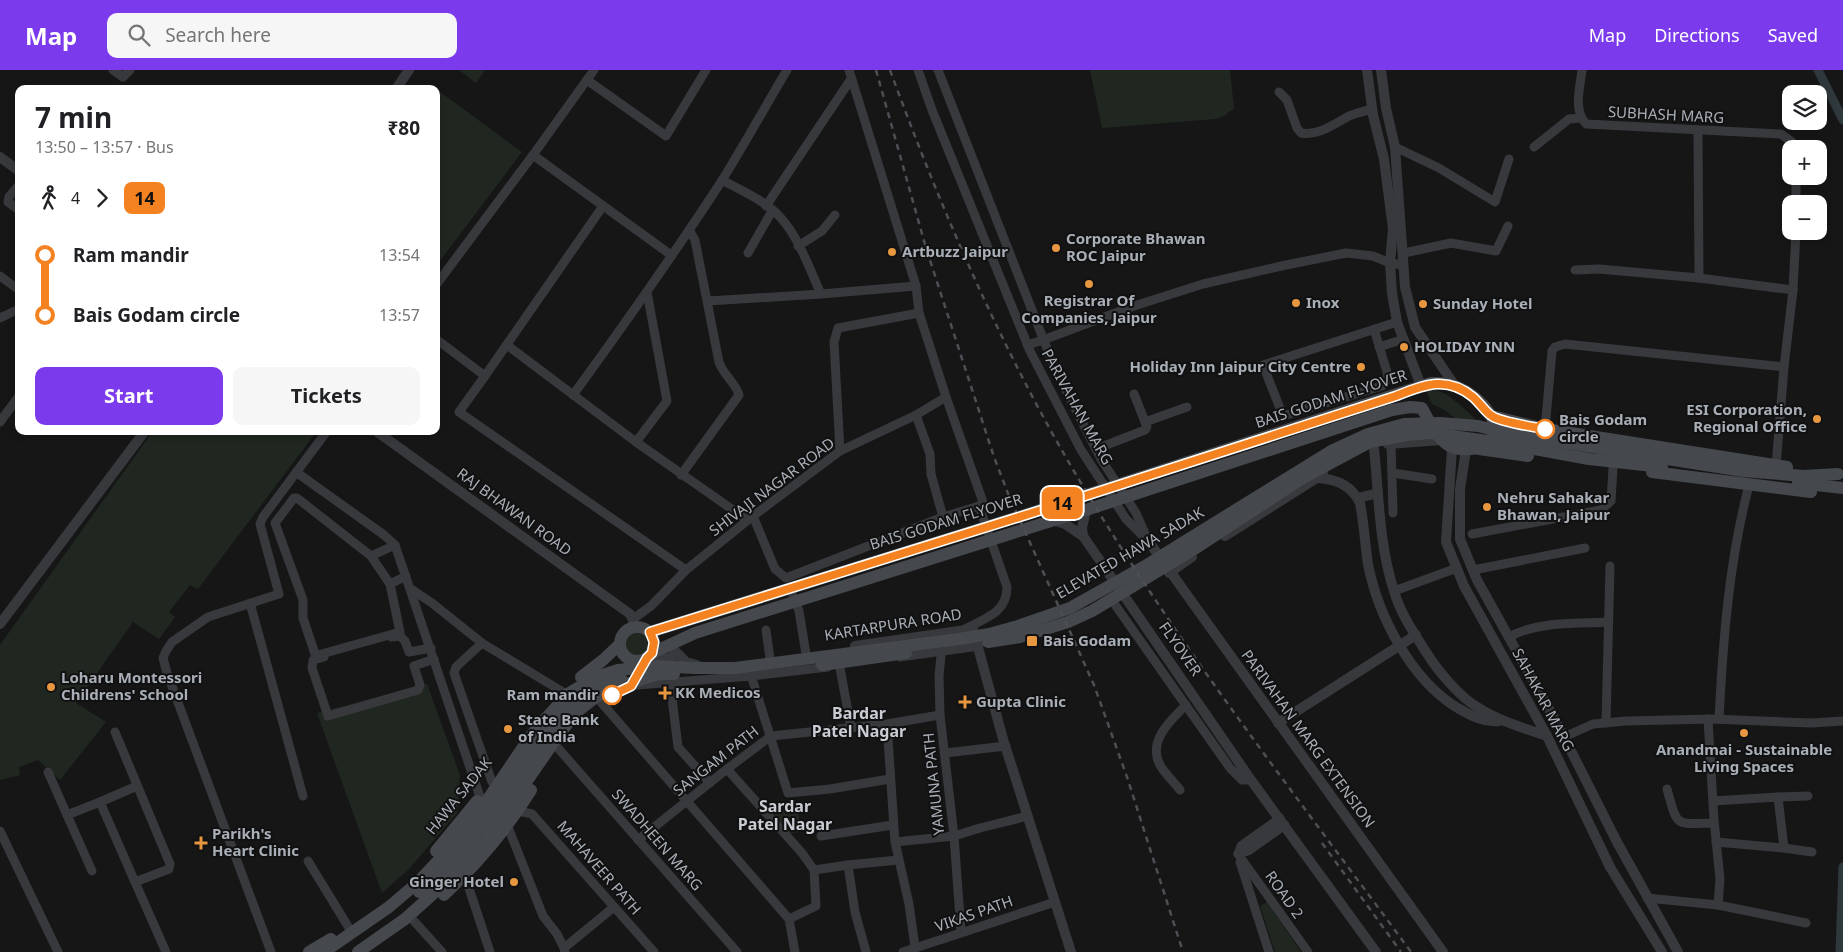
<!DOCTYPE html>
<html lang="en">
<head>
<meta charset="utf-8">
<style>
  :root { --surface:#fff; --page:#f6f6f6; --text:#202124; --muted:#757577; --accent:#7c3aed }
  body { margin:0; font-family:"Noto Sans",sans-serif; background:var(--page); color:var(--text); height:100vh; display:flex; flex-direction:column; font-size:19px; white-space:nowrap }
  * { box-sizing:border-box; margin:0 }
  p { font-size:16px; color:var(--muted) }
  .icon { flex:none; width:28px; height:28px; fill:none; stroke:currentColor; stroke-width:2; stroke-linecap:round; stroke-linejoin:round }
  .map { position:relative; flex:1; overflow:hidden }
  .drawer { position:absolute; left:15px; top:15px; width:425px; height:350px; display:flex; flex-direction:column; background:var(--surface); border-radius:10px; box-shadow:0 2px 8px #0003 }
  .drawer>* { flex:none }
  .badge { padding:0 10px; border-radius:8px; font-size:18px; line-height:32px }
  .fabs { position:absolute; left:1782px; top:15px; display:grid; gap:10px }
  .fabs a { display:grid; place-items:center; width:45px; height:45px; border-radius:10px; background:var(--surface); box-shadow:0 2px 8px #0003; font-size:25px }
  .map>.badge { position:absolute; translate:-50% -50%; box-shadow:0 0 0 2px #fff }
  .legs { display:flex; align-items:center; gap:8px; height:55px; padding:0 20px; font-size:16px }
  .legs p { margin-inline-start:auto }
  .headline { display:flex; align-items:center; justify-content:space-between; height:85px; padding:0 20px }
  h1 { font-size:28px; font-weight:700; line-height:38px }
  .action { display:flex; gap:10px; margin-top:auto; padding:10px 20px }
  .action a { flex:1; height:58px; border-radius:10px; background:var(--accent); color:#fff; font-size:20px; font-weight:700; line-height:58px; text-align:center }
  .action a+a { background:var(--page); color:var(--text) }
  ul { padding:0 20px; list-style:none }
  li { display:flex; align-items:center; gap:18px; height:60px; font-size:19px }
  li i { display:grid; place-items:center; width:8px; height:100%; margin:0 6px; background:currentColor }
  li i::after { content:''; width:12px; height:12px; margin:-6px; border:4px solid; border-radius:50%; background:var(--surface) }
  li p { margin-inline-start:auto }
  li:first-child i { background:linear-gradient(#0000 50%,currentColor 0) }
  li:last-child i { background:linear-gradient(currentColor 50%,#0000 0) }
  header { display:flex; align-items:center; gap:30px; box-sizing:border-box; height:70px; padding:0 25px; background:var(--accent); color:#fff }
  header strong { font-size:24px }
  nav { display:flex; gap:28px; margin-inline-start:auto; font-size:18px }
  .search { width:350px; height:45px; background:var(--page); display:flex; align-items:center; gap:12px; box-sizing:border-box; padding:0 18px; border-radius:10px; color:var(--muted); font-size:19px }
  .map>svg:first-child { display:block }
</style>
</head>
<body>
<header>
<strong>Map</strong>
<div class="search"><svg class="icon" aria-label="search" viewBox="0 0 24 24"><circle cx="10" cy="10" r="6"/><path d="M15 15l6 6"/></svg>Search here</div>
<nav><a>Map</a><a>Directions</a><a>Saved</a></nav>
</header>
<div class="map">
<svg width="1843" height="882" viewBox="0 0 1843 882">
  <rect width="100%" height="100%" fill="#161617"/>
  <g fill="#202720">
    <polygon points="459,0 485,0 476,13"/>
    <polygon points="1090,0 1230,0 1234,38 1224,46 1216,49 1102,58"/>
    <polygon points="436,19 522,82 436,196"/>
    <path d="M1431 319C1447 320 1469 343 1480 354L1457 350 1445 340 1432 334 1427 323Z"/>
    <polygon points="153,361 317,361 198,519 190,515 169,542 175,547 159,569 133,552 76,633 106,652 60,710 38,690 19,697 20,705 0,710 0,575"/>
    <circle cx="636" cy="575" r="12"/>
    <polygon points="427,614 460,705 457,743 409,799 382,823 317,643"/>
    <polygon points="797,734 801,762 790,763 773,743 784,735"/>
    <polygon points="1267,832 1301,882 1275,882 1260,836"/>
  </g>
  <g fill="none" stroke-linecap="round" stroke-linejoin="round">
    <g stroke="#2f383c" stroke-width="9">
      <polyline points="1818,0 1843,50"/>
      <polyline points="1840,882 1843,797"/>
    </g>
    <g stroke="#37393c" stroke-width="9">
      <polyline points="113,0 123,7 130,0"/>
      <polyline points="594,0 533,85 671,185"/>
      <polyline points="918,0 932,40 1030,281 1081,380 1126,449 1149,472"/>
      <polyline points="938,0 1055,299 1101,389 1136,443 1147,468"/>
      <path d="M1582 0C1580 18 1573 40 1586 54L1781 64 1792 72 1794 79"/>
      <polyline points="587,10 666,66 706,0"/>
      <path d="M1279 22 1287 30 1297 58 1301 63C1319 66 1334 54 1349 46 1356 43 1365 41 1372 39"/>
      <polyline points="1698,61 1699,208"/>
      <polyline points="1395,77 1439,98 1495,132 1509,89"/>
      <polyline points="1534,77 1569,49 1580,48"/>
      <polyline points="1796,106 1796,134"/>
      <polyline points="19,115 9,127 8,132 19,140"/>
      <polyline points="766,136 851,9"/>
      <polyline points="798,176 822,161 835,145"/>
      <polyline points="748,183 772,141"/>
      <polyline points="1404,183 1451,173 1496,181 1508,156"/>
      <polyline points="1575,200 1599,199 1699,208 1793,220"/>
      <polyline points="0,206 19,220"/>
      <polyline points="436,215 533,85"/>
      <polyline points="821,224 916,216 849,0"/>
      <path d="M708 231 821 224C810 200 799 168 781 148 766 131 742 121 722 110"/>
      <polyline points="0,248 19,239"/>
      <polyline points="1374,259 1387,302 1388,309 1382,316 1283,346 1263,295 1397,252"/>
      <polyline points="436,269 485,306 603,136"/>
      <polyline points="507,275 636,372 743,447 753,446 775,499 786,508 943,447 979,436 983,432 946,327"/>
      <polyline points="1027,275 1043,270 1134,236 1203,214 1286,195 1346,183 1373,186 1390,193 1403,195"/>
      <polyline points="1379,277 1404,269"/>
      <polyline points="485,306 459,342 686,500"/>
      <path d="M573 325C624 255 674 184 721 112 744 75 765 37 787 0"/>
      <polyline points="916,345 930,384 931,404 943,447"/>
      <polyline points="0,352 19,326"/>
      <polyline points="1145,352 1187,337"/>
      <polyline points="1545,359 1552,281 1555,277 1565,274 1784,297"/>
      <polyline points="636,372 667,331 647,222"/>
      <polyline points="1391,373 1393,443"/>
      <polyline points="1096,379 1145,360 1147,357 1134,324"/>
      <polyline points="840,381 834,272 838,258 919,243"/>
      <polyline points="1776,396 1784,297 1793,220 1796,161"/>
      <polyline points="296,402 384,465 395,475 480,727"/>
      <polyline points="1393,403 1432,409"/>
      <path d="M681 405 739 325C736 313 723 305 719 292L695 170 689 160"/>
      <polyline points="1472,464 1601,440 1611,431 1613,398"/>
      <polyline points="395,475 371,486 297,428 294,428 275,453 303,530 303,548 315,584 318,585 400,562 390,514 406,506"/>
      <polyline points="371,486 390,514"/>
      <polyline points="1473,500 1585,478"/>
      <polyline points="411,519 432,533 482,573 563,622"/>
      <polyline points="1394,521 1457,498"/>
      <polyline points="793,526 799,541 806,584"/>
      <polyline points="1111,529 1230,698 1242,710 1251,710"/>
      <polyline points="250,533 303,726"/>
      <polyline points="633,549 651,536 686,500 753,446 840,381 916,345 946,327 919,243 916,216"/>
      <path d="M965 559C985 548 1007 543 1007 517L979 436"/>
      <polyline points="766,560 770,589"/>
      <polyline points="391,567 400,566 405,571 409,582 431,578"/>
      <path d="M1509 567C1538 551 1575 554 1608 552"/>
      <polyline points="482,573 456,597 454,603 492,712"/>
      <polyline points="942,576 939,606 940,645 954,766 961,862"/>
      <polyline points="324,587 313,590 312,598 328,646 418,620 420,615 414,596 434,589"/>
      <polyline points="838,587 851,658"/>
      <polyline points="900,587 979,576"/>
      <polyline points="750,602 788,723 830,719 890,709"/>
      <polyline points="673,608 670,612 678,677 710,713"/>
      <polyline points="637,615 751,606 828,597"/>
      <polyline points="600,631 789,849 795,882"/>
      <path d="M1719 649C1723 571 1729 491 1749 415"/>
      <polyline points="1606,653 1610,496"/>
      <polyline points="887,654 895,772 954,766 980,758 1028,746"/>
      <polyline points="1564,667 1593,654 1626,651 1713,649 1811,653 1843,651"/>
      <polyline points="557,677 737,882"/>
      <polyline points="945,683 1006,676"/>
      <polyline points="727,699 802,783 814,800 816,836 789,849"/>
      <polyline points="48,702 67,745 100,732 135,812 169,799 170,794 115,662"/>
      <path d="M1667 719C1678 758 1674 754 1714 753"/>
      <path d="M1180 720C1174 712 1165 704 1160 695 1147 671 1171 650 1186 635"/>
      <polyline points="1778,727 1808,726"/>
      <polyline points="1713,731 1778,727 1784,778 1716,772"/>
      <polyline points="100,732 137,716"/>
      <polyline points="518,741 532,744 654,882"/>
      <polyline points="67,745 92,801"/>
      <polyline points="508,757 543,846 557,864 564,878"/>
      <polyline points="0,761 58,882"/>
      <polyline points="821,766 893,755"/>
      <polyline points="638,770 727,699 771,666 887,654 940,645"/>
      <polyline points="895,772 909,834 915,877"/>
      <polyline points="1784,778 1812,782"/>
      <polyline points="1238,784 1308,882"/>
      <polyline points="1238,784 1241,776 1280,748"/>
      <polyline points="1238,784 1248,781 1285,755"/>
      <polyline points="308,791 349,858"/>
      <polyline points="1240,792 1269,882"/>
      <polyline points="848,795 855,842 866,882"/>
      <polyline points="814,800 848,795 898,790"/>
      <polyline points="465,806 490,882"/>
      <polyline points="135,812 166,882"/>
      <polyline points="1647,828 1718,835 1720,809 1714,750 1708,649"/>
      <polyline points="1718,835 1806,853"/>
      <polyline points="414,851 442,882"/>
      <polyline points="271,882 167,603 163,588 166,581 172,572 208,547 279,524 260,454 263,447 327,361"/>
      <polyline points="565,882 564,878 614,837"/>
      <polyline points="903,882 1055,832"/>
    </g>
    <g stroke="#37393c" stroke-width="10">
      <polyline points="1367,0 1373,45 1384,89 1393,159 1390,193 1392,223 1397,252 1421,316"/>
      <polyline points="1381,0 1386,38 1395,77 1405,217 1415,257 1455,316"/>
      <polyline points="396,19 409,0"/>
      <polyline points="0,87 19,101"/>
      <polyline points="376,361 630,544 636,557"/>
      <polyline points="1388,374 1441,370"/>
      <path d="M1374 378C1379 426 1379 475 1394 521 1400 543 1415 565 1428 585 1438 601 1460 627 1477 637 1499 651 1523 658 1547 666"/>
      <polyline points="1452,378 1446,472 1464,516 1547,666 1610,797 1662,882"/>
      <polyline points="1466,380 1460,419 1460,469 1477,510 1560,659 1617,772 1678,882"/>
      <path d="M1318 408C1337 409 1352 416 1360 433 1364 454 1365 474 1368 494 1378 546 1411 609 1456 637 1470 645 1483 653 1499 651"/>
      <polyline points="1358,428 1378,423"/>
      <polyline points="1052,450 1065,454 1083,466 1251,710 1376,882"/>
      <polyline points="1083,466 1082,458 1086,440"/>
      <polyline points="1225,466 1323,404"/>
      <polyline points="1149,472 1443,882"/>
      <polyline points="1169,503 1192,487"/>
      <polyline points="0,554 145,361"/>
      <polyline points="669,575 686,592 697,595"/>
      <polyline points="855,576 973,559 1003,669 1071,882"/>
      <polyline points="647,593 679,585"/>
      <polyline points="1278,653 1416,565"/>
    </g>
    <g stroke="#45484c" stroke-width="12">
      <polyline points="1492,346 1545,359 1787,397"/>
      <polyline points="1479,379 1528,386"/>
      <polyline points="1652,402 1811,422"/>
      <polyline points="1798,413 1843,418"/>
      <circle cx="637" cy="574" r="17"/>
      <path d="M650 562 1031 443 1431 313C1438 313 1447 313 1454 316 1472 321 1501 346 1493 366 1489 376 1481 378 1471 379 1460 380 1451 379 1443 371 1434 363 1428 349 1422 338L1410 337 1392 340 1086 440 695 563 652 583"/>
      <polyline points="988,572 1020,567 1068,552 1092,541 1199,476 1303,408 1370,372 1407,365 1431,363 1502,373 1589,389 1662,397"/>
      <polyline points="822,595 906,583"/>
      <polyline points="581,607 603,590 620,574"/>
      <polyline points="436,781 477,731"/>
      <path d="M419 822C440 803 460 782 478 761 512 720 565 613 621 608"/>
      <path d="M444 825C478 793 507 759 531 720"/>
      <polyline points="309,882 331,869"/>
      <polyline points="324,882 389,837 416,814 467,760 530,667 547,647 568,624 596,607 618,600 657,596 694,598 735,598 959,569 989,564 1018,556 1070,538 1145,496 1331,381 1368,364 1404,354 1440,353 1478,356 1516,365 1743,401 1804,406 1838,404"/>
      <polyline points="358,882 405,849 443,815 487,769 560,663 578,641 597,626 623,615 659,604 674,604"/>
    </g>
    <g stroke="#4c4f53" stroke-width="2.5" stroke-dasharray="6 5" stroke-linecap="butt">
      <polyline points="876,0 926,178 994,387 1009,426 1094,615 1127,707 1183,882"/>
      <path d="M890 0C942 142 1003 283 1081 413 1179 577 1298 728 1411 882"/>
      <polyline points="1322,773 1401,882"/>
    </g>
  </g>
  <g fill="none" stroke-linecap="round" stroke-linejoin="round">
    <g stroke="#fff" stroke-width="11">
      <path id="line-1" d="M612 625 631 616 647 588 652 583 654 572 650 562 1032 443 1396 326C1424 315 1447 305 1473 327 1479 332 1487 344 1492 346 1500 352 1534 357 1545 359"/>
    </g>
    <use href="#line-1" stroke="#f58220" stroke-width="8"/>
  </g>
  <g fill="#e6973f" stroke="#111112" stroke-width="2">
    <circle cx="1056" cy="178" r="5"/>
    <circle cx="892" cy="182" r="5"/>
    <circle cx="1089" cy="214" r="5"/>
    <circle cx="1296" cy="233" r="5"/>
    <circle cx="1423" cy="234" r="5"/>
    <circle cx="1404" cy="277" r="5"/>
    <circle cx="1361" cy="297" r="5"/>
    <circle cx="1817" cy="349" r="5"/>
    <circle cx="1487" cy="437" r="5"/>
    <rect x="1026" y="565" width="12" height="12" rx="2.5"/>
    <circle cx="51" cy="617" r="5"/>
    <path d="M662.5 615.5h5v5h5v5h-5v5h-5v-5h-5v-5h5z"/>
    <path d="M962.5 624.5h5v5h5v5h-5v5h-5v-5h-5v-5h5z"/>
    <circle cx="508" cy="659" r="5"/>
    <circle cx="1744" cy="663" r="5"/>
    <path d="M198.5 765.5h5v5h5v5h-5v5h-5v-5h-5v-5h5z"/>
    <circle cx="514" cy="812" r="5"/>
  </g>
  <g fill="#fff" stroke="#f58220" stroke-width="2.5">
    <circle cx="1545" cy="359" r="9"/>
    <circle cx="612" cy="625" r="9"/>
  </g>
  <g text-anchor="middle" stroke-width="4" stroke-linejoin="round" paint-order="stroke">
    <g font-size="15" fill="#a9afb7" stroke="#111112">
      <text transform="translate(1666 45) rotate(3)" y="5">SUBHASH MARG</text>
      <text transform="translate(1331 329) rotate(-18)" y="5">BAIS GODAM FLYOVER</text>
      <text transform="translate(1077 337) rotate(61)" y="5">PARIVAHAN MARG</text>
      <text transform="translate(772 417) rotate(-37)" y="5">SHIVAJI NAGAR ROAD</text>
      <text transform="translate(514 442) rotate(36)" y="5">RAJ BHAWAN ROAD</text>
      <text transform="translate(946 452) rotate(-17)" y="5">BAIS GODAM FLYOVER</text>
      <text transform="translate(1130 483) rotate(-30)" y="5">ELEVATED HAWA SADAK</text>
      <text transform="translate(893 555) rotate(-9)" y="5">KARTARPURA ROAD</text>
      <text transform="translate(1180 579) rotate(55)" y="5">FLYOVER</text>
      <text transform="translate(1543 630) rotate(62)" y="5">SAHAKAR MARG</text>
      <text transform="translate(1308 669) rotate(54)" y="5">PARIVAHAN MARG EXTENSION</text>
      <text transform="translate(716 691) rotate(-38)" y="5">SANGAM PATH</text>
      <text transform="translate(934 714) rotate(-96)" y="5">YAMUNA PATH</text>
      <text transform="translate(459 726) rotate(-51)" y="5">HAWA SADAK</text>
      <text transform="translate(657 770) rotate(49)" y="5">SWADHEEN MARG</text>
      <text transform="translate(599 798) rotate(49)" y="5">MAHAVEER PATH</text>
      <text transform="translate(1284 825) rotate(55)" y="5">ROAD 2</text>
      <text transform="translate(974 844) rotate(-19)" y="5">VIKAS PATH</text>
    </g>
    <g font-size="15" font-weight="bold" fill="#a9afb7" stroke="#111112" text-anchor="start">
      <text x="1066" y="174">Corporate Bhawan<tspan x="1066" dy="17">ROC Jaipur</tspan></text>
      <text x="902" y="187">Artbuzz Jaipur</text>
      <text x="1089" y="236" text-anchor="middle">Registrar Of<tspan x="1089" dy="17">Companies, Jaipur</tspan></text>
      <text x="1306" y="238">Inox</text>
      <text x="1433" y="239">Sunday Hotel</text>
      <text x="1414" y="282">HOLIDAY INN</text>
      <text x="1351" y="302" text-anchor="end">Holiday Inn Jaipur City Centre</text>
      <text x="1807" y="345" text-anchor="end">ESI Corporation,<tspan x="1807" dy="17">Regional Office</tspan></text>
      <text x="1497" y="433">Nehru Sahakar<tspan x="1497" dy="17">Bhawan, Jaipur</tspan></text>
      <text x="1043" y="576">Bais Godam</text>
      <text x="61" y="613">Loharu Montessori<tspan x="61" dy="17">Childrens' School</tspan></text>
      <text x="675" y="628">KK Medicos</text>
      <text x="976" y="637">Gupta Clinic</text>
      <text x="518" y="655">State Bank<tspan x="518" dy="17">of India</tspan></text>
      <text x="1744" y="685" text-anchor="middle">Anandmai - Sustainable<tspan x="1744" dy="17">Living Spaces</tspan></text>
      <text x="212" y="769">Parikh's<tspan x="212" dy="17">Heart Clinic</tspan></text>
      <text x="504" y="817" text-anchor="end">Ginger Hotel</text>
    </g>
    <g font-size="15" font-weight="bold" fill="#a9afb7" stroke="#111112" text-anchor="start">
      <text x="1559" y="355">Bais Godam<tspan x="1559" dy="17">circle</tspan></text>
      <text x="598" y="630" text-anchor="end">Ram mandir</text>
    </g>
    <g font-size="16" font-weight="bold" fill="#c9cdd3" stroke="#111112">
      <text x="859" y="649">Bardar<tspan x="859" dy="18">Patel Nagar</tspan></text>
      <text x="785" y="742">Sardar<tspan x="785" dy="18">Patel Nagar</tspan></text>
    </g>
  </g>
</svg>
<div class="fabs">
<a><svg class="icon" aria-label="layers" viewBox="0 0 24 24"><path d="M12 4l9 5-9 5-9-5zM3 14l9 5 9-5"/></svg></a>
<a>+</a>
<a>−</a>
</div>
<b class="badge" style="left:1062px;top:433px;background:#f58220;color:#111">14</b>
<section class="drawer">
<div class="headline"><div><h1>7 min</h1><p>13:50 – 13:57 · Bus</p></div><b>₹80</b></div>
<div class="legs"><svg class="icon" aria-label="walk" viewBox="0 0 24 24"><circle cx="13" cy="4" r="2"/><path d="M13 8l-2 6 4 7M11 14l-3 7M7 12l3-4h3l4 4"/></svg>4<svg class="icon" aria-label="forward" viewBox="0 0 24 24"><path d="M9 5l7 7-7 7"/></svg><b class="badge" style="background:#f58220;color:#111">14</b></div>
<ul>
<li><i style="color:#f58220"></i><b>Ram mandir</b><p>13:54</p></li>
<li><i style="color:#f58220"></i><b>Bais Godam circle</b><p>13:57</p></li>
</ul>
<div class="action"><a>Start</a><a>Tickets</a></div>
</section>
</div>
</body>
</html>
